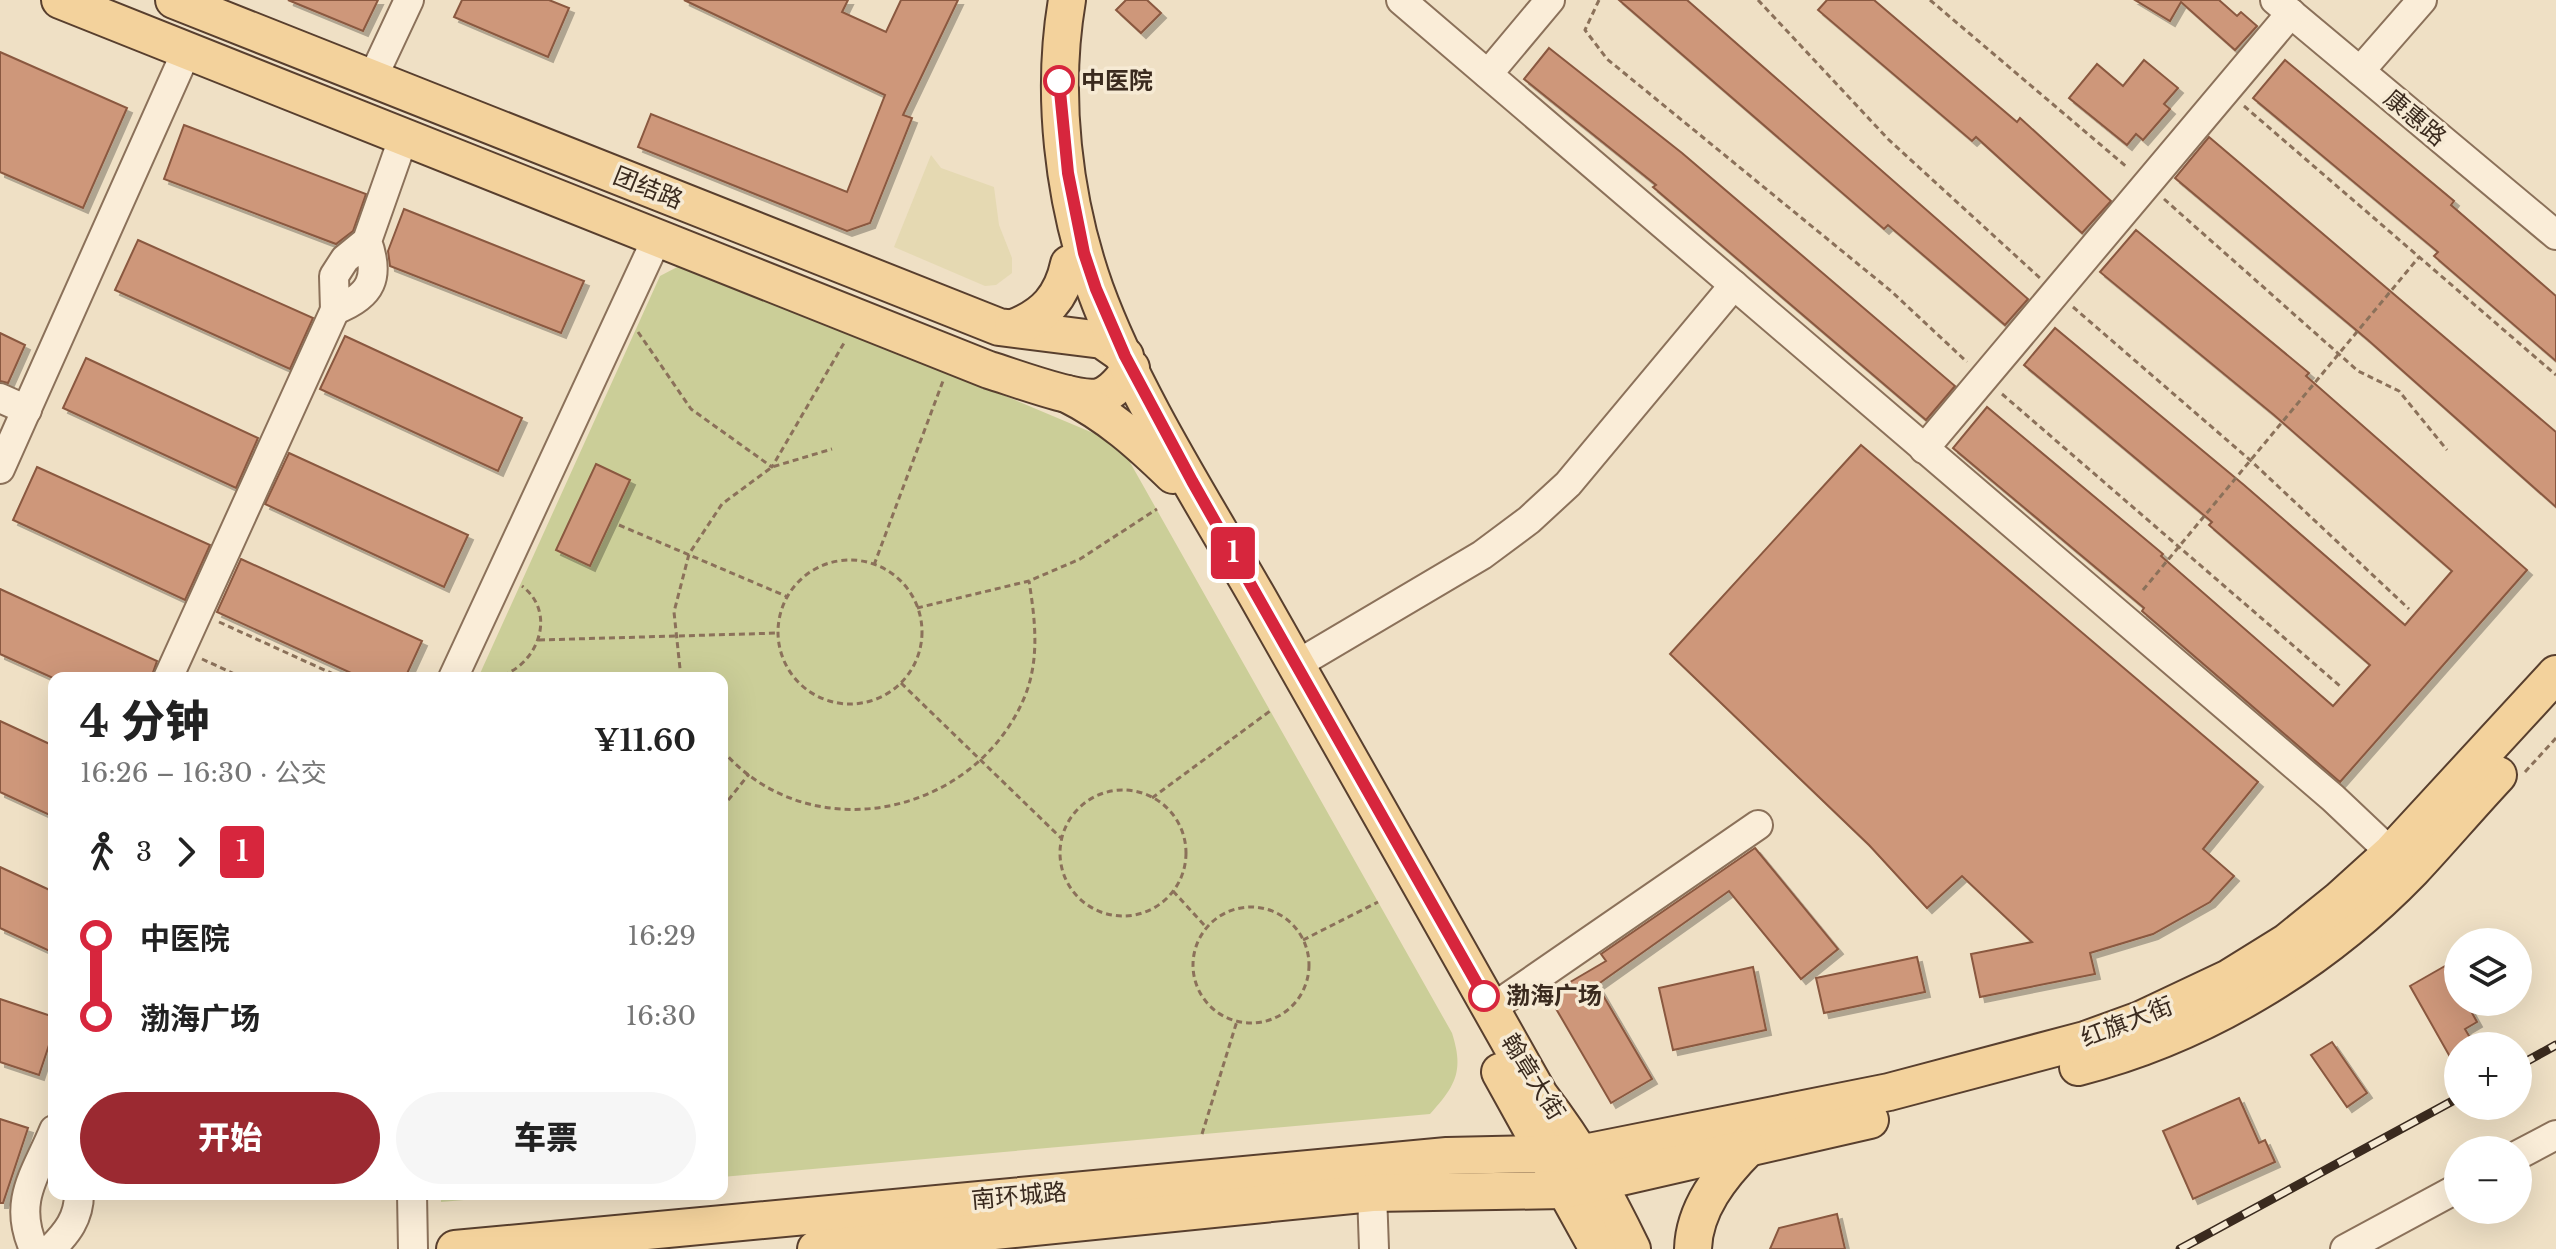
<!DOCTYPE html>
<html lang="zh">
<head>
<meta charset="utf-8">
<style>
  :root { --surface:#fff; --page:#f6f6f6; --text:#222; --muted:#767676; --accent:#9b2931 }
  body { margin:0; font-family:"Libre Baskerville","Noto Sans SC",serif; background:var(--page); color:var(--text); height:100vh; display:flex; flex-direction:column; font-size:30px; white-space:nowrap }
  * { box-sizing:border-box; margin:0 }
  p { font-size:26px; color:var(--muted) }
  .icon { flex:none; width:44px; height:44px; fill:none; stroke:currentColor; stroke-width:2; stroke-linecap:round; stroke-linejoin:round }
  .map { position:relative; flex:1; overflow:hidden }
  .side { position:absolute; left:48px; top:672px; width:680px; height:528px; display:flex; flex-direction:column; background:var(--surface); border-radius:16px; box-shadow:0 8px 32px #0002 }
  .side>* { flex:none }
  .badge { padding:0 16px; border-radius:6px; font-size:28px; line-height:52px }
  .buttons { position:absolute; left:2444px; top:928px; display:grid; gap:16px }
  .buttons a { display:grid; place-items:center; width:88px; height:88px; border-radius:50%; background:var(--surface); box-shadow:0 8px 32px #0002; font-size:40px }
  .map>.badge { position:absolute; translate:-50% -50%; box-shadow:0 0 0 4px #fff }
  .legs { display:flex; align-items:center; gap:12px; height:88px; padding:0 32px; font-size:26px }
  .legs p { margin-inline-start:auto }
  .overview { display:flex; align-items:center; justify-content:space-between; height:136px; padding:0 32px }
  h1 { font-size:44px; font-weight:800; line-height:60px }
  .action { display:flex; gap:16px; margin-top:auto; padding:16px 32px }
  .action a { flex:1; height:92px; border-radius:48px; background:var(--accent); color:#fff; font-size:32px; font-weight:800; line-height:92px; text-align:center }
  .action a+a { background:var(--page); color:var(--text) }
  ul { padding:0 32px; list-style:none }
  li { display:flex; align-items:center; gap:28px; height:80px; font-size:30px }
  li i { display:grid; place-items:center; width:12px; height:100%; margin:0 10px; background:currentColor }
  li i::after { content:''; width:20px; height:20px; margin:-10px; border:6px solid; border-radius:50%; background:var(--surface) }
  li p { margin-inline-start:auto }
  li:first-child i { background:linear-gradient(#0000 50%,currentColor 0) }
  li:last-child i { background:linear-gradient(currentColor 50%,#0000 0) }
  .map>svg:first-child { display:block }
</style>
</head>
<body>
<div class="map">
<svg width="2556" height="1249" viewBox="0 0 2556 1249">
  <defs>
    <filter id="shadow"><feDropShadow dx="5" dy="5" stdDeviation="0" flood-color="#0004"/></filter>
  </defs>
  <rect width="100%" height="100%" fill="#efe0c5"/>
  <polygon fill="#e5d9b2" points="931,155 941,168 994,187 999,225 1012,258 1012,273 996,285 985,286 894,247"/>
  <g fill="#cbce98">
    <path d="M681 265H695L1105 438 1127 457 1452 1033C1464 1071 1456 1085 1430 1114L722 1177V678H478L660 276Z"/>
    <polygon points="441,1194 533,1194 441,1202"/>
  </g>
  <g fill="#ce977a" stroke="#8a583f" stroke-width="2" filter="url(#shadow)">
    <polygon points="288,0 378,0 363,31"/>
    <polygon points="462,0 549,0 569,8 548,57 454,17"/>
    <polygon points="684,0 848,0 842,12 886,32 901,0 958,0 903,115 912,118 870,223 847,231 638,147 651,114 847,192 885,95"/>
    <polygon points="1126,0 1147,0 1161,13 1141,33 1116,10"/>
    <polygon points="1619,0 1687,0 2028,299 2005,325 1888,225 1884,229"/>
    <polygon points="1827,0 1874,0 2017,122 2020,118 2111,201 2082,233 1976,137 1972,141 1818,10"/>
    <polygon points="2135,0 2219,0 2237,16 2241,12 2257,26 2235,50 2181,2 2170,21"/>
    <polygon points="1549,48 1682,153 1955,386 1926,420 1653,187 1656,185 1524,79"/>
    <polygon points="0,52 127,108 83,208 0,172"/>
    <polygon points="2144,60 2178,88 2164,104 2170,109 2143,140 2136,134 2127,145 2069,98 2097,64 2123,86"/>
    <polygon points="2285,60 2454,201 2451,205 2556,296 2556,361 2434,256 2438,252 2253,98"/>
    <polygon points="184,125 366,194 353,231 336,244 164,179"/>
    <polygon points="2209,137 2556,432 2556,507 2368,340 2175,178"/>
    <polygon points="404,209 584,281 561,333 390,266 388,251"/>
    <polygon points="2136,230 2309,373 2306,376 2527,570 2340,782 2142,611 2144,608 1953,448 1987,407 2163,554 2161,556 2333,706 2370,665 2209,525 2212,522 2024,365 2055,328 2244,485 2405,625 2452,571 2274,415 2100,272"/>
    <polygon points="138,240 313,318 290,369 115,290"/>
    <polygon points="0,333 25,345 8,383 0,381"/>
    <polygon points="345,336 522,418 498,471 320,389"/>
    <polygon points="86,358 258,438 236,488 63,408"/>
    <polygon points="1861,445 2258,782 2203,849 2234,876 2210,902 2153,934 2090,953 2095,974 1980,997 1971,954 2032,942 1962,876 1927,908 1869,845 1670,654"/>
    <polygon points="289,453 468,535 444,587 265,504"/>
    <polygon points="596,464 630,480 590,566 556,550"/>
    <polygon points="37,467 210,545 185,600 13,520"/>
    <polygon points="241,559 422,641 405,678 362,678 217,612"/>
    <polygon points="0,589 157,661 151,678 53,678 0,654"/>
    <polygon points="0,721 54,746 54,817 0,792"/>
    <polygon points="1755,848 1838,949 1801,979 1729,891 1597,985 1652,1079 1611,1103 1548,995 1606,961 1601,954"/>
    <polygon points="0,867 54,892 54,953 0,928"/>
    <polygon points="1917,957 1925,992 1824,1013 1816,978"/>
    <polygon points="2445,966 2458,988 2458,1002 2466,1002 2477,1022 2465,1029 2475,1046 2458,1046 2458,1071 2410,986"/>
    <polygon points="1753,967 1766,1030 1673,1050 1659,988"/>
    <polygon points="0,999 54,1017 54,1030 39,1075 0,1062"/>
    <polygon points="2332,1042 2367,1093 2347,1107 2311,1055"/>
    <polygon points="2239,1098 2259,1143 2265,1140 2275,1162 2193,1199 2163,1131"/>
    <polygon points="0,1119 28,1128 3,1203 0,1203"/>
    <polygon points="1837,1214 1845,1249 1770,1249 1779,1228"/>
  </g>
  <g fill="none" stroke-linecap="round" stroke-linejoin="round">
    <g stroke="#8b715a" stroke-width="32">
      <g id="minor">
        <polyline points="1401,0 2333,798 2406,867"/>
        <polyline points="2275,0 2556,235"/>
        <polyline points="2360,71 2422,0"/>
        <polyline points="1488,74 1550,0"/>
        <polyline points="372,79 409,0"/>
        <path d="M367 241C380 277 372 296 335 310L334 276 345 259 367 241 404 136"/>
        <polyline points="0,398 27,410"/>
        <polyline points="1924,449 2291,13"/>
        <polyline points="0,469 187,50"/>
        <polyline points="1296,665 1482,555 1529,520 1568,484 1734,285"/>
        <polyline points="168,678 335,310"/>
        <polyline points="453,678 658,236"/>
        <polyline points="1491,1009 1758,825"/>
        <polyline points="2518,1155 2556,1135"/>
        <polyline points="1372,1193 1374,1249"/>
        <polyline points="412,1194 413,1249"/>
        <path d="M34 1249C12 1201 36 1174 54 1130"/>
        <path d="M51 1249C67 1233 79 1218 79 1194"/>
        <polyline points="2345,1249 2458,1188"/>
      </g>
    </g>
    <g stroke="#583f2e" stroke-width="40">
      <g id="major">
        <path d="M60 0 989 370C1013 377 1077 402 1099 397 1113 393 1124 378 1131 368"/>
        <polyline points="174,0 999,327 1102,340 1125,356"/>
        <path d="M1067 0C1051 94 1063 199 1095 289 1133 393 1202 500 1257 596 1352 763 1446 929 1540 1096 1579 1147 1604 1191 1632 1249"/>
        <path d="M1013 328C1045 316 1062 297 1069 264"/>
        <path d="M1067 394C1109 415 1140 443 1173 475"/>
        <path d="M2078 1067C2204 1035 2322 963 2412 870 2441 839 2469 806 2498 775"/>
        <polyline points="1500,1072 1598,1249"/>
        <polyline points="455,1249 1447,1156 1584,1153 1889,1092 2085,1040 2140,1020 2229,978 2287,942 2339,900 2392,852 2556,674"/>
        <polyline points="816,1249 1372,1193 1564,1190 1870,1120"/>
        <path d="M1693 1249C1694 1209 1721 1175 1748 1148"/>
      </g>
    </g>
    <g stroke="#8b715a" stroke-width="3" stroke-dasharray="6 4" stroke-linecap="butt">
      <polyline points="1599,0 1585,30 1607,59 1891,291 1967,362"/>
      <polyline points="1758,0 1888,139 2040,278"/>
      <polyline points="1930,0 2128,168"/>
      <polyline points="2244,106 2556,375"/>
      <polyline points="2164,199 2358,371 2399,391 2447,450"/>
      <polyline points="2073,307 2250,460 2409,609"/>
      <polyline points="638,332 691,409 772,467 844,343"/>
      <polyline points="2002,394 2340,686"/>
      <polyline points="619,525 788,597"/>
      <circle cx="850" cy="632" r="72"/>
      <polyline points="874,565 943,381"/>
      <polyline points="2143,590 2419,257"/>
      <polyline points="917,608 1029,581 1080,559 1157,509"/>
      <polyline points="219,622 342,678"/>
      <polyline points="539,640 779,633"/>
      <polyline points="202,659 243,678"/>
      <path d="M493 678C535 671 560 615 522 586"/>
      <polyline points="681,678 674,612 689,554 722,504 772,467 832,449"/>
      <polyline points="901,683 1061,838"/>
      <path d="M722 750C809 851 975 817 1025 696 1040 658 1035 619 1029 581"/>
      <polyline points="2525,772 2556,738"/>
      <circle cx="1123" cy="853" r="63"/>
      <polyline points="1152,798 1270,711"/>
      <polyline points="722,808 749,774"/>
      <polyline points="1173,891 1206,927"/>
      <circle cx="1251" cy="965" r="58"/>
      <polyline points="1303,940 1378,902"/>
      <polyline points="1202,1134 1237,1021"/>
    </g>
    <use href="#minor" stroke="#faedd8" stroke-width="28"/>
    <use href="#major" stroke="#f3d29c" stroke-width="36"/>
    <g stroke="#3a2a1e" stroke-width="9">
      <g id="rail">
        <polyline points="2518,1066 2556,1045"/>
        <polyline points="2180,1249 2458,1098"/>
      </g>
    </g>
    <use href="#rail" stroke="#f6ead4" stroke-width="6" stroke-dasharray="18" stroke-linecap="butt"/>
  </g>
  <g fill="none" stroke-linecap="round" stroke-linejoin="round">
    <g stroke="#fff" stroke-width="18">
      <polyline id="line-1" points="1059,81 1068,173 1084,253 1096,289 1125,356 1192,481 1484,996"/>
    </g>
    <use href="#line-1" stroke="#d7263d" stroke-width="12"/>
  </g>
  <g fill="#fff" stroke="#d7263d" stroke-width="4">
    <circle cx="1059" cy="81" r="14"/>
    <circle cx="1484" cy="996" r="14"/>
  </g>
  <g text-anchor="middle" stroke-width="7" stroke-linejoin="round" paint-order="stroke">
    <g font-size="24" font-weight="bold" fill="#3a2a1e" stroke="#f6ead4" text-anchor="start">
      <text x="1081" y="89">中医院</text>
      <text x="1506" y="1004">渤海广场</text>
    </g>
    <g font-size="24" fill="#3a2a1e" stroke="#f6ead4">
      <text transform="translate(2415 118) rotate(40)" y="8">康惠路</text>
      <text transform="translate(648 188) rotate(22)" y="8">团结路</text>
      <text transform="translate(2127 1022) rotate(-21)" y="8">红旗大街</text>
      <text transform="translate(1533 1077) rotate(58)" y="8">翰章大街</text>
      <text transform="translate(1019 1196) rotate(-5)" y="8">南环城路</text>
    </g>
  </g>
</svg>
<div class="buttons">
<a><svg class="icon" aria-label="layers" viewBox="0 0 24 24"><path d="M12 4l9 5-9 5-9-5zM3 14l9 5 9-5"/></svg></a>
<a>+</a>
<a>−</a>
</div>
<b class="badge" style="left:1233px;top:553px;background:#d7263d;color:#fff">1</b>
<section class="side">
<div class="overview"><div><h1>4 分钟</h1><p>16:26 – 16:30 · 公交</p></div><b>¥11.60</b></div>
<div class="legs"><svg class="icon" aria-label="walk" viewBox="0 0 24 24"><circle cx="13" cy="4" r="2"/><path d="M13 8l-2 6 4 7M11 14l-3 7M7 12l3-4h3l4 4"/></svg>3<svg class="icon" aria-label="forward" viewBox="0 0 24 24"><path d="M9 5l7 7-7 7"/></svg><b class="badge" style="background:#d7263d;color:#fff">1</b></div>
<ul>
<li><i style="color:#d7263d"></i><b>中医院</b><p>16:29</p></li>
<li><i style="color:#d7263d"></i><b>渤海广场</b><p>16:30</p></li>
</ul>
<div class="action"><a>开始</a><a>车票</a></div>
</section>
</div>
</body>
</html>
